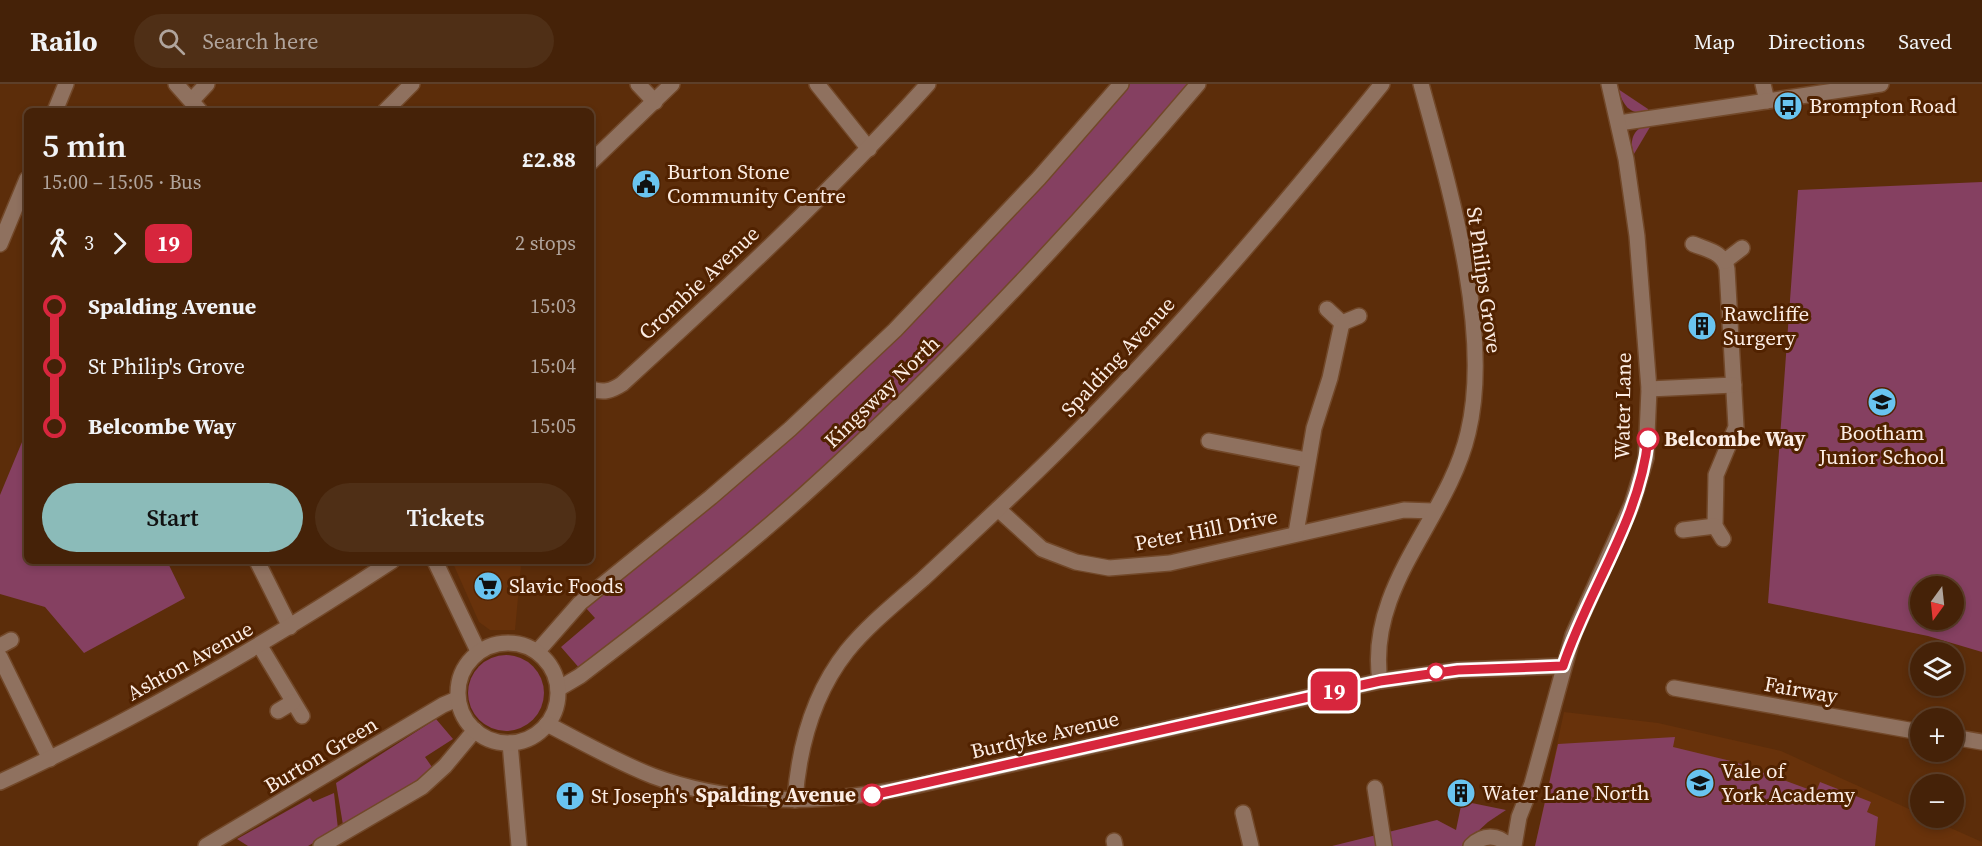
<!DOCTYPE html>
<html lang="en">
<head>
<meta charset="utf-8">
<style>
  :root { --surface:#452208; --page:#4f2f16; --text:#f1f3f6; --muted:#b0a49c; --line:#5d3f29; --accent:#8bbbb9 }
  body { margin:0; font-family:"Source Serif 4",serif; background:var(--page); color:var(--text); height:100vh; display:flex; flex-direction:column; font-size:22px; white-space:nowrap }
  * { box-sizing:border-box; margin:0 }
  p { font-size:20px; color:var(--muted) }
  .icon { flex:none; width:33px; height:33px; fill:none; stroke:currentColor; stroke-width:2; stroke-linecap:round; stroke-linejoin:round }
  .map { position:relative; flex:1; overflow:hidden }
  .panel { position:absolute; left:24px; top:24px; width:570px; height:456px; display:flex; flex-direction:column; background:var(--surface); border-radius:9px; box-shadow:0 3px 9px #0003,0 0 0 2px var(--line) }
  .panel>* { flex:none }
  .badge { padding:0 12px; border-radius:9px; font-size:21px; line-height:39px }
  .needle { width:39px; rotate:195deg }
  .fabs { position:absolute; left:1910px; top:492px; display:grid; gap:12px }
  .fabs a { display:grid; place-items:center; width:54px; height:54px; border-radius:50%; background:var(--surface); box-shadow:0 3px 9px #0003,0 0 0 2px var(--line); font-size:30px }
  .map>.badge { position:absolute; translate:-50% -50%; box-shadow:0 0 0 3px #fff }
  .legs { display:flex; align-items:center; gap:9px; height:66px; padding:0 18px; font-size:20px }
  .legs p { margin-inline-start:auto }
  .head { display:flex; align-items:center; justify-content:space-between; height:102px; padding:0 18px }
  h1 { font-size:33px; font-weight:600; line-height:45px }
  .action { display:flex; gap:12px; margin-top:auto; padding:12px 18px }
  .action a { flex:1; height:69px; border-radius:36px; background:var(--accent); color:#111; font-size:24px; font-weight:600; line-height:69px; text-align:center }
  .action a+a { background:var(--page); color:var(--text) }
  ul { padding:0 18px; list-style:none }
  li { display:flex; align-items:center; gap:21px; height:60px; font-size:22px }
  li i { display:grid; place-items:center; width:9px; height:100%; margin:0 8px; background:currentColor }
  li i::after { content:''; width:15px; height:15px; margin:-8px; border:4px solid; border-radius:50%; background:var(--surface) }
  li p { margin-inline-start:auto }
  li:first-child i { background:linear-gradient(#0000 50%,currentColor 0) }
  li:last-child i { background:linear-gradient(currentColor 50%,#0000 0) }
  header { display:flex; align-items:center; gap:36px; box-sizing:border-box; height:84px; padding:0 30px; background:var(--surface); border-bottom:2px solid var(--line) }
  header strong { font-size:28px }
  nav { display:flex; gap:33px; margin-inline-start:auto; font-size:21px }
  .search { width:420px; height:54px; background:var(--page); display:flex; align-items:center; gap:15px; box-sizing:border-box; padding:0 21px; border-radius:33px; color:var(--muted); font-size:22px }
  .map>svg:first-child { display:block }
</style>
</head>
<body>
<header>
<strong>Railo</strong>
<div class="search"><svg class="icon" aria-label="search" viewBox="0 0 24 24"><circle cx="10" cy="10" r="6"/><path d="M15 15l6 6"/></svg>Search here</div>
<nav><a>Map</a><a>Directions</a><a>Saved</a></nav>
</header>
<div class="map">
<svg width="1982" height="762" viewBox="0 0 1982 762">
  <rect width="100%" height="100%" fill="#5c2d0a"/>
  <g fill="#68320b">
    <polygon points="452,477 519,477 521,481 515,546 490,546 479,538"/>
    <polygon points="1564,628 1658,639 1781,667 1920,730 1920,734 1928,734 1982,758 1982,762 1535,762"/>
  </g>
  <g fill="#854061" fill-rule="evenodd">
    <polygon points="1129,0 1190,0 1125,78 971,245 772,432 581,586 561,563 595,534 585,523 884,267 1043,102"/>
    <path d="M1618 5 1648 25 1649 29C1629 30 1624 23 1618 5Z"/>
    <path d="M1650 40V43L1634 70C1628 55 1635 43 1650 40Z"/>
    <path d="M1982 98V568L1928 552 1768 519 1798 106ZM1920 502H1953V536H1920Z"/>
    <polygon points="27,346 27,477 167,477 185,514 84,569 45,523 0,510 0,411"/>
    <circle cx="506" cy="609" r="38"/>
    <polygon points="436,635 453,655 425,673 434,686 343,741 336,699"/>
    <polygon points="1675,653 1673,663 1735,678 1816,708 1820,698 1871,718 1867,728 1878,733 1875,762 1535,762 1558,660"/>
    <polygon points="334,709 338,745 308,762 248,762 237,755 310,714 313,718"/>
    <polygon points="1462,717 1506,726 1488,738 1462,762 1332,762 1437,736 1456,746"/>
  </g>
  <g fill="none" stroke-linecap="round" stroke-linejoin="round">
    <g stroke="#724829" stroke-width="18">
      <g id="minor">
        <polyline points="638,0 655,18"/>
        <polyline points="817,0 869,65"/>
        <polyline points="1763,0 1767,17"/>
        <polyline points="192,16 207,0"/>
        <polyline points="55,27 66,0"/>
        <polyline points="385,27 412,0"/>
        <polyline points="1619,39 1881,0"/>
        <polyline points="591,78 672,0"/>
        <polyline points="0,160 27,95"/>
        <path d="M1693 160C1707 166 1724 168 1727 185L1736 343 1716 391 1715 442 1723 455"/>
        <polyline points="1725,177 1742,164"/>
        <polyline points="1327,225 1342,239 1359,232"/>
        <path d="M591 305C604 309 611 307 622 300 727 204 832 107 928 0"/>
        <polyline points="1649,305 1734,301"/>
        <polyline points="1209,357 1307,376"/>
        <polyline points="998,425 1042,465 1076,478 1109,484 1170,479 1404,426 1433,427"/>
        <polyline points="1683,446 1715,442"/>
        <polyline points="1296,449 1314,344 1330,294 1342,239"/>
        <polyline points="257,477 290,543"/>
        <polyline points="0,562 11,556"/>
        <polyline points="260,562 302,632"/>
        <polyline points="537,568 580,519 711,413 790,345 895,246 1039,94 1121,0"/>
        <polyline points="0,573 50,675"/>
        <path d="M1380 597C1366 502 1448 435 1468 349 1493 247 1448 99 1421 0"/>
        <polyline points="1674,604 1920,648"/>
        <path d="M558 605 580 592C656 534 734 474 805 410 946 283 1076 144 1198 0"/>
        <polyline points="278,627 293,618"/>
        <polyline points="1953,653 1982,658"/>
        <polyline points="510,659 519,762"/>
        <path d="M0 698C139 634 264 561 392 477"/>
        <polyline points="1375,704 1384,762"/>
        <path d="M795 716C799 661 813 610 847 567 869 540 897 518 923 495 970 451 1018 407 1063 362 1177 248 1281 125 1382 0"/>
        <polyline points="1243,729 1251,762"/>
        <polyline points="1114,757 1115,762"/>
        <polyline points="206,762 443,621 457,615"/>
        <polyline points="321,762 422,703 445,682 475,646"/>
      </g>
    </g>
    <g stroke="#724829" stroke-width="18">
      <g id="tertiary">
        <polyline points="176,0 200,27"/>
        <polyline points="435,477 478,567"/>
        <circle cx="508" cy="609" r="50"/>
        <path d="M547 640C582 658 617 678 653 692 737 723 828 720 914 702L1380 597 1458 586 1563 582"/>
        <path d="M1471 762C1483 750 1498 750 1509 762"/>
        <polyline points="1514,762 1519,733 1532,700 1573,551 1632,420 1646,374 1649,305 1637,152 1626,75 1609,0"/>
      </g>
    </g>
    <use href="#minor" stroke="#8f715f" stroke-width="15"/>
    <use href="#tertiary" stroke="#8f715f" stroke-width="15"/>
  </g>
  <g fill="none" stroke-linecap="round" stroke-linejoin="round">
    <g stroke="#fff" stroke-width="14">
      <path id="line-1" d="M872 711 1380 597 1458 586 1563 582C1588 506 1640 436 1648 355"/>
    </g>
    <use href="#line-1" stroke="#d7263d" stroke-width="9"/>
  </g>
  <defs>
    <g id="bus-disc" transform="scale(1.5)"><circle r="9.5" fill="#69c4f0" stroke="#512200"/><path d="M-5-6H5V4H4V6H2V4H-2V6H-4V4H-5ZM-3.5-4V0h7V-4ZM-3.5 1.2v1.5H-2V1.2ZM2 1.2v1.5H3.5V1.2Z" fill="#111"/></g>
    <g id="civic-disc" transform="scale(1.5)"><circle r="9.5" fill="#69c4f0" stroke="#512200"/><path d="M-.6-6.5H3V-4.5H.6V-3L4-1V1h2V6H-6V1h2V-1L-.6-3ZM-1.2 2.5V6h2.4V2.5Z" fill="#111"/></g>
    <g id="building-disc" transform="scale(1.5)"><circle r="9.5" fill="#69c4f0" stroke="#512200"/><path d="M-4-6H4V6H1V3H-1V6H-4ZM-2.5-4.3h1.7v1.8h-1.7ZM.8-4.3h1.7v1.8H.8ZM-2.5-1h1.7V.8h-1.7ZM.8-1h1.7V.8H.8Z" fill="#111"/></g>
    <g id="school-disc" transform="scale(1.5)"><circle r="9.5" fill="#69c4f0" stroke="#512200"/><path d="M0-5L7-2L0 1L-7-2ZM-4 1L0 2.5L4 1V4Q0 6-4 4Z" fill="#111"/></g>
    <g id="supermarket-disc" transform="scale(1.5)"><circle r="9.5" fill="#69c4f0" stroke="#512200"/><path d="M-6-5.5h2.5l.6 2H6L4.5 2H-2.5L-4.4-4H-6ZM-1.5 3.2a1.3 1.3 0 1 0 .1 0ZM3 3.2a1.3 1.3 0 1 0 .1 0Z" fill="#111"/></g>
    <g id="church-disc" transform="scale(1.5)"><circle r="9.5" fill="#69c4f0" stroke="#512200"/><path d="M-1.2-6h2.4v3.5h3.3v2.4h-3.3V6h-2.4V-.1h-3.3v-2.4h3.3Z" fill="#111"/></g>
  </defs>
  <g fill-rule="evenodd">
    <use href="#bus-disc" x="1788" y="22"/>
    <use href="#civic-disc" x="646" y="100"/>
    <use href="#building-disc" x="1702" y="242"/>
    <use href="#school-disc" x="1882" y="318"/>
    <use href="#supermarket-disc" x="488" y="502"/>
    <use href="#school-disc" x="1700" y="699"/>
    <use href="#building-disc" x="1461" y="709"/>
    <use href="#church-disc" x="570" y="712"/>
  </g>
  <g fill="#fff" stroke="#d7263d" stroke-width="3">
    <circle cx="1648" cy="355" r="10"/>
    <circle cx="1436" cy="588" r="8"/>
    <circle cx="872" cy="711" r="10"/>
  </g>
  <g text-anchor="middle" stroke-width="6" stroke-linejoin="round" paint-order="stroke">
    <g font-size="21" fill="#fcede4" stroke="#512200" text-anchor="start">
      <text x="1809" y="29">Brompton Road</text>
      <text x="667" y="95">Burton Stone<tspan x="667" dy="24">Community Centre</tspan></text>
      <text x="1723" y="237">Rawcliffe<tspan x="1723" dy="24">Surgery</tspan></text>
      <text x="1882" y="356" text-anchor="middle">Bootham<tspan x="1882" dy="24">Junior School</tspan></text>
      <text x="509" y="509">Slavic Foods</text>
      <text x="1721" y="694">Vale of<tspan x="1721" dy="24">York Academy</tspan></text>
      <text x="1482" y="716">Water Lane North</text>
      <text x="591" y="719">St Joseph's</text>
    </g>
    <g font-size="21" fill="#fcede4" stroke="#512200">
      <text transform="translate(1484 196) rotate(82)" y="7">St Philips Grove</text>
      <text transform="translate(699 199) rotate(-43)" y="7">Crombie Avenue</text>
      <text transform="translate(1118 273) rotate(-47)" y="7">Spalding Avenue</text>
      <text transform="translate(882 308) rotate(-44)" y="7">Kingsway North</text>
      <text transform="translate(1623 322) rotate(-89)" y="7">Water Lane</text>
      <text transform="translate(1206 446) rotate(-11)" y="7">Peter Hill Drive</text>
      <text transform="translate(190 577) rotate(-29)" y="7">Ashton Avenue</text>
      <text transform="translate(1801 606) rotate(10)" y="7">Fairway</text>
      <text transform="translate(1045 651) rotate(-13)" y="7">Burdyke Avenue</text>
      <text transform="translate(321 671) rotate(-31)" y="7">Burton Green</text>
    </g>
    <g font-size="21" font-weight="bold" fill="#fcede4" stroke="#512200" text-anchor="start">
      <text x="1664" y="362">Belcombe Way</text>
      <text x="856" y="718" text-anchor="end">Spalding Avenue</text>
    </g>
  </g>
</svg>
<div class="fabs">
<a><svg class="needle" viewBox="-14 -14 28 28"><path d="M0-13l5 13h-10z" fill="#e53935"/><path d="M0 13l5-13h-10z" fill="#b0a49c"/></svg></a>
<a><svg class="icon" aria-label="layers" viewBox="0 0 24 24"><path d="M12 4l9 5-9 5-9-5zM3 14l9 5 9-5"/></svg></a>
<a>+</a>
<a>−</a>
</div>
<b class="badge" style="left:1334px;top:607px;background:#d7263d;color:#fff">19</b>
<section class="panel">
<div class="head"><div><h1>5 min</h1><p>15:00 – 15:05 · Bus</p></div><b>£2.88</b></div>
<div class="legs"><svg class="icon" aria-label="walk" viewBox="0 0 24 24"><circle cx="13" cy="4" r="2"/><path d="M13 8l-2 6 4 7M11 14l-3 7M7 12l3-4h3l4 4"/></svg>3<svg class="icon" aria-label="forward" viewBox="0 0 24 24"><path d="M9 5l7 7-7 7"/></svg><b class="badge" style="background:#d7263d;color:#fff">19</b><p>2 stops</p></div>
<ul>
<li><i style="color:#d7263d"></i><b>Spalding Avenue</b><p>15:03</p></li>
<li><i style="color:#d7263d"></i><span>St Philip's Grove</span><p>15:04</p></li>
<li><i style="color:#d7263d"></i><b>Belcombe Way</b><p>15:05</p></li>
</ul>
<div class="action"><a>Start</a><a>Tickets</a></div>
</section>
</div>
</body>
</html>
